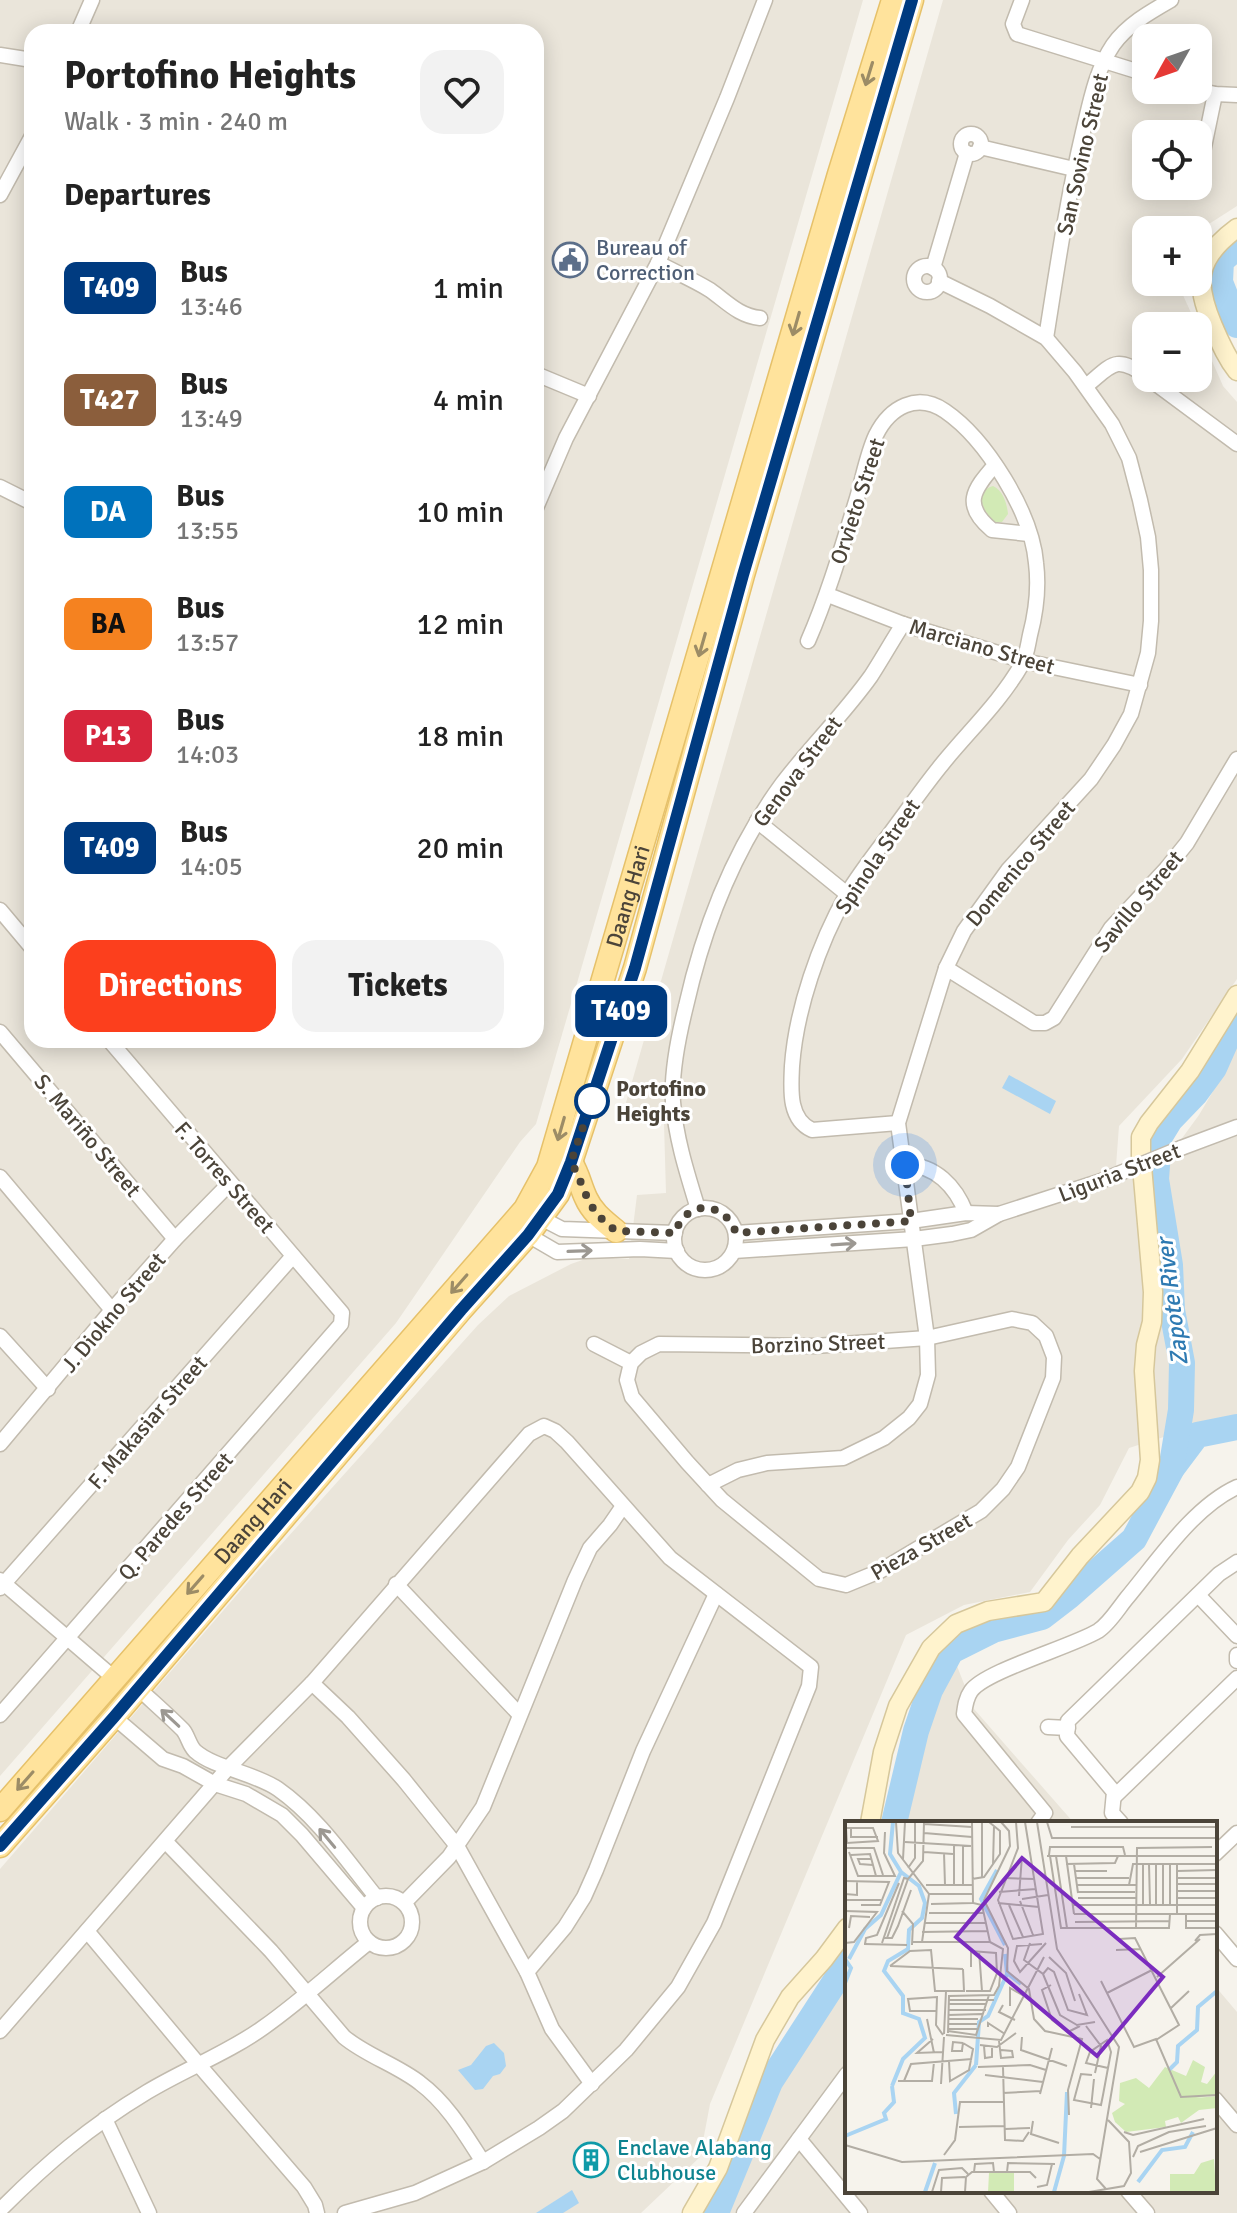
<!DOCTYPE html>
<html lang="en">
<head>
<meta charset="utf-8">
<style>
  :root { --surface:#fff; --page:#f2f2f2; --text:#222; --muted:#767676; --accent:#fc3f1d }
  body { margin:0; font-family:Signika,sans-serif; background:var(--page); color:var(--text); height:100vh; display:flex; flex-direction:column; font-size:30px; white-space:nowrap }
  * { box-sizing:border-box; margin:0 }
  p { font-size:26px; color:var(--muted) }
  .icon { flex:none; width:44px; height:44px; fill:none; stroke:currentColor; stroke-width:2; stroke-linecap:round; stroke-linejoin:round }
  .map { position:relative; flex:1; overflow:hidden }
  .side { position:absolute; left:24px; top:24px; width:520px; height:1024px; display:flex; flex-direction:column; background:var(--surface); border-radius:24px; box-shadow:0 4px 20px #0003 }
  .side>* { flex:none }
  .badge { padding:0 16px; border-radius:12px; font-size:28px; line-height:52px }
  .needle { width:52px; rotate:230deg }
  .controls { position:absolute; left:1132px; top:24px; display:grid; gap:16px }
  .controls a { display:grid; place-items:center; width:80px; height:80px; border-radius:16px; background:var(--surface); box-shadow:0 4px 20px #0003; font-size:40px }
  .you { position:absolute; width:40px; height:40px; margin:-20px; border:6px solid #fff; border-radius:50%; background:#1a73e8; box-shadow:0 0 0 12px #1a73e833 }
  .map>.badge { position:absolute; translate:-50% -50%; box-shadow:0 0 0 4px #fff }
  h2 { padding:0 40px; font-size:30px; line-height:72px }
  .round { display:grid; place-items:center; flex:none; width:84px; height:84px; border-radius:24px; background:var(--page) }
  .head { display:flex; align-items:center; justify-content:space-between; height:136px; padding:0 40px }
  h1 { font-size:38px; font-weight:700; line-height:60px }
  .button { display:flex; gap:16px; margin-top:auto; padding:16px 40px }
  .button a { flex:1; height:92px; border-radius:24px; background:var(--accent); color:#fff; font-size:32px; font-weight:700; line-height:92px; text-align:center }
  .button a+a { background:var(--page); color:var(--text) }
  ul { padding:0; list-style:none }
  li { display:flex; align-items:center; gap:24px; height:112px; padding:0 40px }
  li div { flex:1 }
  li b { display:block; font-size:30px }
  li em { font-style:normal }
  li .badge { min-width:88px; font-weight:700; text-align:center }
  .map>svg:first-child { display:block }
</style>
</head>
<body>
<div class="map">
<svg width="1237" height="2213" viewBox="0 0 1237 2213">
  <rect width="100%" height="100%" fill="#f6f3ec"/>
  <g fill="#eae5da" fill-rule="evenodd">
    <path d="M0 0H863L536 1124 520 1142 396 1323 0 1776ZM32 32H536V1040H32Z"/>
    <path d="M943 0H1237V206L1198 231 1146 230V282H1177L1197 326H1146V378H1198V329L1223 386 1237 402V979L1182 1059 1119 1126 1116 1166 1151 1155 1180 1141 1199 1115 1222 1076 1237 1040V1418L1208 1423 1129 1448 1100 1505 1068 1540 1030 1592 964 1605 906 1635 710 2104 700 2157 641 2213H0V1869L261 1567 478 1325 509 1296 571 1264 591 1257 629 1259 637 1195 666 1193 664 1124 621 1120ZM1146 38H1198V90H1146ZM1146 134H1198V186H1146Z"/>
    <polygon points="951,1651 974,1709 1074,1823 894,1823 916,1731 930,1690"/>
    <polygon points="847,1963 847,2191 1215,2191 1215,1986 1237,2012 1237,2213 716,2213 770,2082"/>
  </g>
  <path fill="#d2eab5" d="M993 486C1003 490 1007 504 1008 514L1002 522H994C983 511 973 492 993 486Z"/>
  <g fill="#a9d4f2">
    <polygon points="1009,1075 1056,1101 1050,1114 1002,1088"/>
    <polygon points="494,2043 504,2053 506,2066 500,2074 493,2076 483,2089 475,2090 458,2070 471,2065 486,2046"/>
    <polygon points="572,2190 579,2203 563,2213 536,2213"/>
  </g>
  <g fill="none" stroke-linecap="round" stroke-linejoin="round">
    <g stroke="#a9d4f2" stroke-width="26">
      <polyline points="1237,247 1221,261 1220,282 1237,325"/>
      <polyline points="1173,1467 1197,1435 1237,1427"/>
      <polyline points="894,1823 916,1731 930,1690 951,1651 993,1630 1042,1617 1068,1597 1134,1539 1171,1470 1181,1410 1182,1363 1172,1310 1170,1265 1156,1179 1159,1138 1170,1120 1195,1094 1214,1068 1237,1016"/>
      <polyline points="716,2213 770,2082 847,1963"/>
    </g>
    <g stroke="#c2bbae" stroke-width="17">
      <g id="street">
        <polyline points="1022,0 1013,24 1017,34 1146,74"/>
        <polyline points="78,32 92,0"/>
        <polyline points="0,55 32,60"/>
        <polyline points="1198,90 1215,94 1237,95"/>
        <circle cx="971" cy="144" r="10"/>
        <polyline points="980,147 1074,169"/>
        <polyline points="1198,176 1215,94"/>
        <polyline points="0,195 32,136"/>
        <path d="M658 263C675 272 694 280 710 290 727 302 739 316 760 318"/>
        <circle cx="927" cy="279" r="13"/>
        <polyline points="933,268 967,153"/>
        <path d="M1046 338C1057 269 1067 200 1083 132 1090 103 1096 70 1113 45 1127 25 1150 12 1171 0"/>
        <polyline points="536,374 589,396"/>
        <polyline points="1148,378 1237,444"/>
        <path d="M1086 386C1112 365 1115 354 1146 376"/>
        <path d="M995 465C973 490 962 505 992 530L1029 534"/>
        <polyline points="0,487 32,503"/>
        <polyline points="536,508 566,438 658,263 727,98 765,0"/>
        <polyline points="828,595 903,624 1024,661 1140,685"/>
        <path d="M808 641C828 595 842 547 857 498 863 478 867 454 876 435 890 407 917 392 945 411 986 439 1032 513 1036 563 1039 587 1036 612 1030 635 1028 644 1027 655 1022 664 1001 701 970 730 943 763 924 786 907 811 889 835 874 855 859 874 847 894 819 943 796 1010 792 1066 791 1089 788 1119 812 1130L898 1123"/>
        <polyline points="757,821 847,894"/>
        <polyline points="0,910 32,948"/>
        <polyline points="946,968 1034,1023 1045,1023 1054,1018 1111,928 1166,869 1187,843 1237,759"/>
        <polyline points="0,1032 175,1239"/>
        <polyline points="1181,1148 1237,1127"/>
        <path d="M905 1165C935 1164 956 1187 966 1213"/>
        <polyline points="0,1177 112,1310"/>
        <circle cx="705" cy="1239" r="31"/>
        <path d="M698 1209C687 1173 676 1139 673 1102 671 1073 679 1034 686 1006 704 926 733 851 782 784 810 747 844 714 871 676 882 659 892 641 903 624"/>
        <polyline points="535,1215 562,1229 675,1233"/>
        <polyline points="521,1231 557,1252 640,1249 677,1251"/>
        <polyline points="736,1233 911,1221 966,1213 999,1214"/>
        <polyline points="734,1251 914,1239 952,1234 971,1230 999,1214 1101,1181"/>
        <polygon points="1012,1319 1032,1323 1046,1336 1054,1357 1053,1378 1018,1467 1003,1489 981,1511 880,1571 846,1585 819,1579 722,1500 687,1462 632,1397 627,1380 631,1363 641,1353 659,1344 815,1346 927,1338"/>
        <polyline points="0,1336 48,1389"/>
        <polyline points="594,1344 631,1363"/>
        <polyline points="0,1444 112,1310 175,1239 230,1183"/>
        <polyline points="708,1485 738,1470 767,1463 843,1458 884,1438 909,1418 920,1404 928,1375 927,1338 898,1123 946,968 964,931 1008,870 1091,779 1114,745 1131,714 1148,653 1151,621 1151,570 1148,537 1140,500 1129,458 1112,424 1075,372 1046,338 990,306 939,281"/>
        <polyline points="0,1580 114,1678"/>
        <polyline points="396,1584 519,1714"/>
        <polyline points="0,1588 293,1256"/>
        <polyline points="1198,1595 1237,1636"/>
        <polyline points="1237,1655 1237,1661"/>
        <polyline points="312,1683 348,1717 404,1780 457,1846 527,1972 552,2029 592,2084"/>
        <path d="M138 1688C153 1702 169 1716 183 1730 188 1736 189 1745 195 1751 214 1768 255 1773 278 1789 318 1817 347 1861 377 1898"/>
        <polyline points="0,1715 341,1324 342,1313 109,1040"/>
        <polyline points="114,1717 163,1759 183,1766 215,1784 246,1794 282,1815 302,1835 364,1908"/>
        <polyline points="1048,1727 1068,1728"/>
        <polyline points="1114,1797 1237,1678"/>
        <path d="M1038 1823 1045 1813 964 1714C965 1706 966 1698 971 1691 985 1671 1071 1647 1098 1631 1109 1624 1118 1609 1126 1599 1157 1562 1193 1507 1237 1487"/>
        <polyline points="1121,1823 1112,1813 1114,1792 1067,1736 1068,1721 1219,1574 1237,1562"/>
        <path d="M166 1842 271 1951 344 2037C367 2056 397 2065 420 2083 447 2103 465 2134 483 2162"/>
        <polyline points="1215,1854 1237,1833"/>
        <circle cx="386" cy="1922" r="26"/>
        <polyline points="404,1903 449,1857 483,1807 575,1580 590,1548 610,1525 623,1506"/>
        <polyline points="87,1931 199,2065 304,2187 315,2205 317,2213"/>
        <polyline points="1215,1933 1237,1959"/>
        <polyline points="527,1972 565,1927 584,1897 596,1870 643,1751 716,1594"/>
        <polyline points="0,2031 228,1768 312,1683 529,1434 544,1426 555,1431 567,1442 670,1558 811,1667 809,1686 714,1923 678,1987 626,2050 563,2111 539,2128 483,2162 415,2193 345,2213"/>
        <polyline points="1215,2099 1237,2125"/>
        <polyline points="105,2119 149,2213"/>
        <polyline points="799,2139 860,2213"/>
        <polyline points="991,2191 1009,2213"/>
        <polyline points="1128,2191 1147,2213"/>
        <path d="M0 2210C47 2163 89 2127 147 2092 185 2069 228 2053 264 2027 301 2001 334 1970 369 1942"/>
        <polyline points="744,2213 847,2074"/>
      </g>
    </g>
    <g stroke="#d6c79b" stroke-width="21">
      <g id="secondary">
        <path d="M1237 228C1196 258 1194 282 1213 326 1220 342 1226 357 1237 371"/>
        <polyline points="870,1823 883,1752 898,1706 931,1648 956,1624 988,1611 1044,1602 1080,1556 1140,1492 1147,1478 1150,1460 1144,1371 1146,1345 1152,1322 1153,1292 1141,1155 1141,1137 1149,1123 1190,1071 1237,995"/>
        <polyline points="692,2213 718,2168 765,2040 790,1997 824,1959 847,1928"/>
      </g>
    </g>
    <g stroke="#e6c16a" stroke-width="25">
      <g id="primary">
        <path d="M571 1162C579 1176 580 1185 586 1198 592 1212 604 1221 616 1231"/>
        <path id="s1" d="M0 1810 525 1209 548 1167 839 174 893 0"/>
        <polyline points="0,1846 114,1717 461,1310 528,1235 558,1194 571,1162 635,968 743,575 912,0"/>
      </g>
    </g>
    <use href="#street" stroke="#fff" stroke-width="14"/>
    <use href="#secondary" stroke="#fff3cd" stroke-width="18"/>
    <use href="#primary" stroke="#ffe39c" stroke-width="22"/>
    <g stroke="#c2bbae" stroke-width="17" stroke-linecap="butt">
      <polyline id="street-bridge" points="1101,1181 1181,1148"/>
    </g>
    <use href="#street-bridge" stroke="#fff" stroke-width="14"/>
  </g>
  <defs><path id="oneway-shaft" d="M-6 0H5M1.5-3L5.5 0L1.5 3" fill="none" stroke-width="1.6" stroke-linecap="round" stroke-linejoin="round" transform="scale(2)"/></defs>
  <g stroke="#9c8c66">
    <use href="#oneway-shaft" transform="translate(869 74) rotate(107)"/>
    <use href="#oneway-shaft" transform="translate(796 324) rotate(106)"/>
    <use href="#oneway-shaft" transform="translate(702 645) rotate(106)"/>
    <use href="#oneway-shaft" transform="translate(561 1129) rotate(106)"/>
    <use href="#oneway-shaft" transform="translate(459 1284) rotate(131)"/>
    <use href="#oneway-shaft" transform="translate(195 1585) rotate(131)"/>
    <use href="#oneway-shaft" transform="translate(25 1781) rotate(131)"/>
  </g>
  <g stroke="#9c9892">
    <use href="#oneway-shaft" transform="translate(844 1244) rotate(-4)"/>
    <use href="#oneway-shaft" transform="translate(580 1251) rotate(-2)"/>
    <use href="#oneway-shaft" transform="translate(170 1718) rotate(-137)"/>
    <use href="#oneway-shaft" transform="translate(327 1838) rotate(-130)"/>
  </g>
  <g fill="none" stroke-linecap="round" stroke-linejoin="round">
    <g stroke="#fff" stroke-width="18">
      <polyline id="line" points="0,1846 114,1717 461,1310 528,1235 558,1194 571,1162 635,968 743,575 912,0"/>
    </g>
    <use href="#line" stroke="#003b80" stroke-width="12"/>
    <path stroke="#4b4439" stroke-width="8" stroke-dasharray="0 14.4" d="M592 1101 571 1162C589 1194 583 1206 616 1231L675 1233C686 1199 724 1200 736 1233L911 1221 905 1165"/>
  </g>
  <defs>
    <g id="civic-ring" transform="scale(1.8)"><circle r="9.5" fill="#fff" stroke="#5c6f8a" stroke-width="1.5"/><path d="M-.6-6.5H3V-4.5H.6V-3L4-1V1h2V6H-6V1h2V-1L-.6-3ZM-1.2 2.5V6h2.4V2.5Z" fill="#5c6f8a"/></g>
    <g id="building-ring" transform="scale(1.8)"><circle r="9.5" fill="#fff" stroke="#0f9aa8" stroke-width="1.5"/><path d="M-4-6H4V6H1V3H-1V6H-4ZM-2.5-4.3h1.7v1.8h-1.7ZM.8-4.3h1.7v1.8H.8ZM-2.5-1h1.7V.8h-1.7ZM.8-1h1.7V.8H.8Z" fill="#0f9aa8"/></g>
  </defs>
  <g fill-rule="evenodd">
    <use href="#civic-ring" x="570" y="260"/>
    <use href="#building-ring" x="591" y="2160"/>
  </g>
  <circle fill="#fff" stroke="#003b80" stroke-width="4" cx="592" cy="1101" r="16"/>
  <g text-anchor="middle" stroke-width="6" stroke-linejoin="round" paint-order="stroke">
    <g font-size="22" fill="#4b4439" stroke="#fff">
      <text transform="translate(1082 154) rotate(-77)" y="8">San Sovino Street</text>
      <text transform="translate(857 501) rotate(-72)" y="8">Orvieto Street</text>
      <text transform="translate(982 646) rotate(16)" y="8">Marciano Street</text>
      <text transform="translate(797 771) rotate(-53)" y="8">Genova Street</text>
      <text transform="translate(877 856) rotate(-56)" y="8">Spinola Street</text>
      <text transform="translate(1020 863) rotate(-50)" y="8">Domenico Street</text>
      <text dy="8" stroke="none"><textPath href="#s1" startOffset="1128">Daang Hari</textPath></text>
      <text transform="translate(1138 901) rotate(-50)" y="8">Savillo Street</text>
      <text transform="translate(88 1135) rotate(50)" y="8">S. Mariño Street</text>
      <text transform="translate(1119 1172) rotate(-21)" y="8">Liguria Street</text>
      <text transform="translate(225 1177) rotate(49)" y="8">F. Torres Street</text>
      <text transform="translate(113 1312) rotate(-50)" y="8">J. Diokno Street</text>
      <text transform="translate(818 1343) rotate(-2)" y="8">Borzino Street</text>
      <text transform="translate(147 1422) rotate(-49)" y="8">F. Makasiar Street</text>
      <text transform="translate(175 1516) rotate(-49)" y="8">Q. Paredes Street</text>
      <text dy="8" stroke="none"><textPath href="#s1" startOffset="384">Daang Hari</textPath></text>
      <text transform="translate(921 1546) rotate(-30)" y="8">Pieza Street</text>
    </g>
    <g font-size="22" fill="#4e5e75" stroke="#fff" text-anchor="start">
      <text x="596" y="255">Bureau of<tspan x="596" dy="25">Correction</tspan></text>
    </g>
    <g font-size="22" font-weight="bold" fill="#4b4439" stroke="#fff" text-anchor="start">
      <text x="616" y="1096">Portofino<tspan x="616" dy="25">Heights</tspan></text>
    </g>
    <g font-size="22" fill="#0d838f" stroke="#fff" text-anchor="start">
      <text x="617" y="2155">Enclave Alabang<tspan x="617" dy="25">Clubhouse</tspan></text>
    </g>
    <g font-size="24" font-style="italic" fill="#2e7ab2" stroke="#fff">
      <text transform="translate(1172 1302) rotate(-97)" y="8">Zapote River</text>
    </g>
  </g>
  <g transform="translate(845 1821)">
    <rect width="372" height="372" fill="#f6f3ec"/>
    <path d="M348 239 360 246 356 261 362 263 372 250V273L351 277 372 275V287L354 289 336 302 333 296 320 300 321 306 281 311 270 301 267 292 280 283 274 280 275 262 291 257 304 267 320 246 341 255ZM369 338 371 371H325V353H349L356 342ZM144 352H169V371H143Z" fill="#d2eab5"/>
    <path fill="none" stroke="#a9d4f2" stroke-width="4" d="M152 49 136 78 160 124M160 133 162 152 176 163M0 138 6 147 0 162M4 138 20 108 36 94 56 51M131 244 134 201 143 195 162 153M324 249 332 241 333 225 352 209 353 186 372 170M47 265 58 238 80 217 74 198 58 192V175L39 150 43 140 63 128 64 109 77 97 80 82 74 65 56 51 45 33 48 1M111 293 109 272 131 244M0 315 41 298 39 292 49 281 47 265M293 361 317 329 340 326 348 311M80 371 90 342M209 371 219 335 222 271"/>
    <path fill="none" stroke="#b2ada4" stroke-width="2" d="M51 1 53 32 84 73 77 121M127 1 128 82 137 84 145 121M137 1V57M156 1 164 10 165 25 139 79 163 127 162 150 184 168 189 198 200 210 237 218 223 269 224 294M171 1 173 27 153 79 168 118 198 113 180 1M192 1 212 128 274 226 252 358 261 368M202 1 207 17H372M79 3 127 6M226 6H372M0 7H28L33 20 2 22 1 7M6 8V16H33M79 12 127 16M60 21 126 25M118 24V64M0 27H29L38 54M4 31 13 55H50L39 32 40 11M79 31 108 33M99 32 100 64M6 34 25 33 31 55M204 34 205 26H278L280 34M202 35H372M205 35 216 107H324L325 93M211 35 222 107M221 35 229 93M26 38H13L15 43 28 44M58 38 60 1M221 43 270 42 273 35M229 43 233 72M298 43V84M304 43 305 84M311 43V84M318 43V84M325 43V84M332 43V93M148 44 149 5M63 47 70 37V1M229 50H262M332 50 372 49M159 57 190 58M230 57H284M332 57H372M127 58 139 56 155 33V10L144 1M0 60 44 61 35 84H16M332 63H372M81 64H127M109 64V24M231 64H291M284 64 288 43H372M332 70H372M154 71 191 68M232 71H290M0 73 12 74V60M84 73H128M174 75 177 35M233 77H291M332 77H372M177 78 203 74M0 79H36M175 80 188 114M153 82 194 86M86 83 128 82M164 84 178 116M227 84H372M0 90 32 91 9 121 0 122M57 90 68 103 67 124M84 92H138M229 93H372M341 93V107H372M341 100H372M230 101 325 100M80 102H141M4 107 6 95 25 96M291 107 292 27 367 26M77 111 143 110M39 117H47L53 105 66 69M42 117 63 58 78 40 79 1M274 118 290 117 334 204 311 219M350 120 355 114 372 113M67 121H145M37 122 59 57 63 58M185 122 179 139 198 153 215 194 232 204 250 201M19 123 62 124M20 123 21 117 32 114 54 62M197 123 172 125 169 140 175 151 201 122M271 129 296 128M134 130 137 170M204 136 221 152 230 180M45 145 65 130 86 129 90 170H119L118 148M45 145 118 148M198 153 203 147 209 151 223 189 242 194 234 173M312 156 355 118M256 160 289 226 311 218 336 276 372 274M206 164 197 169 207 199 223 211 235 205M121 170H145L152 152 151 132 126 130V146M262 172 307 149M104 179H149M104 183H141M158 184 154 191 170 199M165 185V167L179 175M326 187 344 170M104 189H141M91 190H65L63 178 92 176 91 204 98 214M103 194 137 193M82 198 89 232M103 198H133M103 203H132M241 205 256 225 250 252M143 206V202L160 213M103 208H132M103 210 131 214 144 174M103 212 104 175 149 174 154 165 158 128 145 121M99 213 101 170M101 214 156 219 199 136M177 216 176 229 222 245M88 218 72 232 98 231M154 220 156 237 168 236 167 230 156 229M118 222 108 221 107 230H117V229L118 222M135 224 152 226 171 212M139 225 140 237 147 236V227M104 240 105 260 124 249 128 228 118 222M133 246 185 244 201 249M158 246 160 319 178 320 184 311M140 254 198 261M247 254 236 253 229 279 256 284 258 274 263 247 266 231 262 219 245 231 241 242 263 247M53 260H87L89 241M59 260 66 243 127 238M96 263 99 216M158 272 196 270M195 273 207 227M246 287 249 258M188 300 186 313 214 322M114 306 159 305M160 308 185 307M279 311 288 314 359 298M0 324 57 341 248 333 255 338M295 331 372 307M99 334 110 319 115 281H159M288 336 293 325 324 311 361 305M129 351 130 343 148 342 149 351M162 351 163 342 210 343M192 366 202 364 207 343M87 371 94 349 117 347 123 353M96 371 97 357 120 356M120 371 121 356 127 351H185L191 357M244 371 279 365 286 352 284 321 263 299"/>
    <path fill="#7b2cbf" fill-opacity="0.15" stroke="#7b2cbf" stroke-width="4" d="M177 37 318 156 252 235 111 116Z"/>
    <rect width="372" height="372" fill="none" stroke="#4b4439" stroke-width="4"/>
  </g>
</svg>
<div class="controls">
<a><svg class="needle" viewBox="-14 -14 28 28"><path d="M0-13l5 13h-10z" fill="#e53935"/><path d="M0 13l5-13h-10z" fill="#767676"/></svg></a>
<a><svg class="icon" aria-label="locate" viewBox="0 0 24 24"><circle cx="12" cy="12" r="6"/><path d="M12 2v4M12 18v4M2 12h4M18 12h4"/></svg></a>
<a>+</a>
<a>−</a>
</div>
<div class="you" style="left:905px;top:1165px"></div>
<b class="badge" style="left:621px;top:1011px;background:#003b80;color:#fff">T409</b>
<section class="side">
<div class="head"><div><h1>Portofino Heights</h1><p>Walk · 3 min · 240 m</p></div><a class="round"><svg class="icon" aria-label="heart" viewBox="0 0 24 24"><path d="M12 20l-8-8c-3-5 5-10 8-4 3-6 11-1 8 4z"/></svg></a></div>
<h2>Departures</h2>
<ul>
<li><span class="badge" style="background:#003b80;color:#fff">T409</span><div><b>Bus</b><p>13:46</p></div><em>1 min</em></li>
<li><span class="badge" style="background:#8b5e3c;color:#fff">T427</span><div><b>Bus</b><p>13:49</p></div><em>4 min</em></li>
<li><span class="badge" style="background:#0072bc;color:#fff">DA</span><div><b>Bus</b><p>13:55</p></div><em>10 min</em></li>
<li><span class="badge" style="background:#f58220;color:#111">BA</span><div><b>Bus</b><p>13:57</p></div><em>12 min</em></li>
<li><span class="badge" style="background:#d7263d;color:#fff">P13</span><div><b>Bus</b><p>14:03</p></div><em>18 min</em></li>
<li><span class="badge" style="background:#003b80;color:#fff">T409</span><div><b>Bus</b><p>14:05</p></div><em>20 min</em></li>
</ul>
<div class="button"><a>Directions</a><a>Tickets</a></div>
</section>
</div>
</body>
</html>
